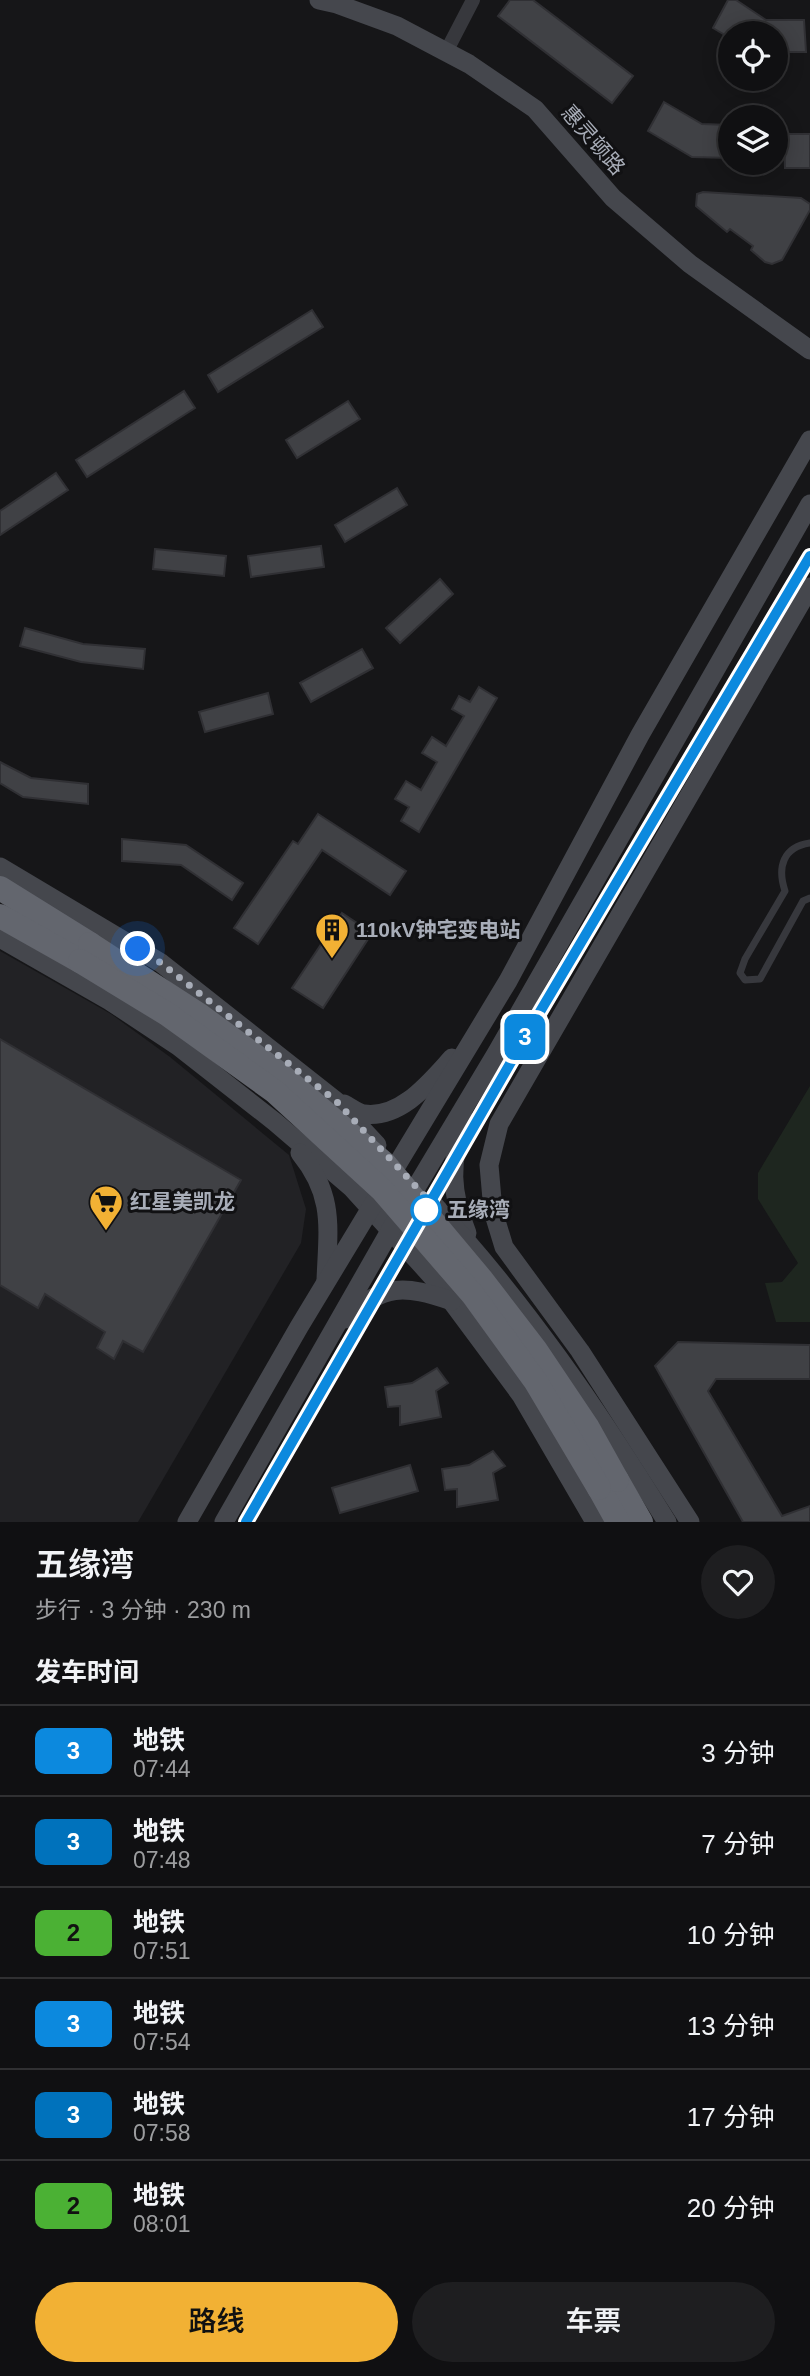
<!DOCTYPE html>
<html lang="zh">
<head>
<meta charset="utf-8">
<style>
  :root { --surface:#101012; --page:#1e1e20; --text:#f1f3f6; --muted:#9c9d9f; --line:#303032; --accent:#f2b134 }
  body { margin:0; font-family:Arial,"Noto Sans SC",sans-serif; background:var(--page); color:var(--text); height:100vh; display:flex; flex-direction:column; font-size:26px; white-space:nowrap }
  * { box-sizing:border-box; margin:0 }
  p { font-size:23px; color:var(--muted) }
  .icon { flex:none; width:38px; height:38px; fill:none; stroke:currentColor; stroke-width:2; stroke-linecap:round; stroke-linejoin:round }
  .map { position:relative; height:1522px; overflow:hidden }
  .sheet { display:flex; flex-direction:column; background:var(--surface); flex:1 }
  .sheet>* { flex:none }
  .badge { padding:0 14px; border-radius:10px; font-size:24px; line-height:46px }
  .tools { position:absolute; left:718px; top:21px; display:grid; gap:14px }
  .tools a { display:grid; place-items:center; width:70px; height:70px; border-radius:50%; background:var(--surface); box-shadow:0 4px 18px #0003,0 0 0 2px var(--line); font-size:35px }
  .you { position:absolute; width:35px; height:35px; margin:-18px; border:5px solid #fff; border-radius:50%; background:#1a73e8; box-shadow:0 0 0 10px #1a73e833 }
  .map>.badge { position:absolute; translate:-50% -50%; box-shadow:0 0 0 4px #fff }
  h2 { padding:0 35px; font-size:26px; line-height:63px }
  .round { display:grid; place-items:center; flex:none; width:74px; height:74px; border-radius:37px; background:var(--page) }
  .headline { display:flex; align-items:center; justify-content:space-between; height:119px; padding:0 35px }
  h1 { font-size:33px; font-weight:600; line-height:52px }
  .cta { display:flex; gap:14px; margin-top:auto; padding:14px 35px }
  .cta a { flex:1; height:80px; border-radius:42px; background:var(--accent); color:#111; font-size:28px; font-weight:600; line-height:80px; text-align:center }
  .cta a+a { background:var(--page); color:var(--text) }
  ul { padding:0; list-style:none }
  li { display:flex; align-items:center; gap:21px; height:91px; padding:0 35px; border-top:2px solid var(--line) }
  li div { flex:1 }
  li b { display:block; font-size:26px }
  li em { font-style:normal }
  li .badge { min-width:77px; font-weight:700; text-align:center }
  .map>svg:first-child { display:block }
</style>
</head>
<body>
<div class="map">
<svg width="810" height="1522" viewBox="0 0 810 1522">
  <rect width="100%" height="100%" fill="#161618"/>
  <polygon fill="#222225" points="0,951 111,1014 170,1057 289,1155 306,1209 301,1243 138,1522 0,1522"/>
  <polygon fill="#1e261f" points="810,1086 810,1322 776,1322 765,1283 782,1282 798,1263 758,1199 758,1173"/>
  <g fill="#404145" stroke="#303034" stroke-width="2">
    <polygon points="510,0 533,0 633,76 612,103 498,16"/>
    <polygon points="728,0 736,0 766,20 804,20 806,52 775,52 775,33 730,33 730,38 713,28"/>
    <polygon points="664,102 702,124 730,125 730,158 692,157 648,131"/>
    <polygon points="784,134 810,134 810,168 785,168"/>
    <polygon points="703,192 801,198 810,204 810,210 782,260 772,264 765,262 751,250 753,246 730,229 727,232 696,206 697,194"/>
    <polygon points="312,310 323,327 218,392 208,375"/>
    <polygon points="184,391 195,408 87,477 76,460"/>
    <polygon points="348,401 360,419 297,458 286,440"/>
    <polygon points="56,473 68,490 0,535 0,511"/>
    <polygon points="397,488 407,505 345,542 335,525"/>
    <polygon points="321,546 324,567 251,577 248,556"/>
    <polygon points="155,549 226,556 224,576 153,569"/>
    <polygon points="440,579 453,594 400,643 386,628"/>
    <polygon points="25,628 83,644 145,649 143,669 81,662 20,646"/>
    <polygon points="362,649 373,668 311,702 300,683"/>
    <polygon points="479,687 497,698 419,832 401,821 409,807 395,799 406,781 421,790 437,762 422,753 432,737 446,746 464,716 452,709 459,696 470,702"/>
    <polygon points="268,693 273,714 205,732 199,712"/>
    <polygon points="0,762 31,778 88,784 88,804 23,797 0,783"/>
    <polygon points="318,814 406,871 390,895 322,850 258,944 234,928 293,841 298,844"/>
    <polygon points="122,839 186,845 243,883 232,900 181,865 122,861"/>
    <polygon points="342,913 372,933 323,1008 292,988"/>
    <polygon points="0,1039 241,1180 143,1352 123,1341 114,1359 97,1348 105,1332 45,1294 38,1308 0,1285"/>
    <polygon points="678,1342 810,1345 810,1379 716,1379 708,1391 782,1516 810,1506 810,1522 743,1522 655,1366"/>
    <polygon points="437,1368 448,1383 436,1391 441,1417 400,1425 400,1406 388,1407 385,1387 412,1383"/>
    <polygon points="493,1451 505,1466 493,1473 498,1500 457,1507 457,1489 445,1490 442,1469 469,1465"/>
    <polygon points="410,1465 418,1491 340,1513 332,1488"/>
  </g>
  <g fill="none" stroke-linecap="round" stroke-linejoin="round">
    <path stroke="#37383d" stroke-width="7" d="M810 843C783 847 777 867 785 891L745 959 740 973 745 980 760 979 803 901 810 898"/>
    <polyline stroke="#37383d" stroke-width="14" points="446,52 473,0"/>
    <g stroke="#45474d" stroke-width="19">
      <polyline points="319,0 337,4 397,26 469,64 535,109 613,198 690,264 810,350"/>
      <polyline points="0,867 161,963 336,1101 377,1145"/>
      <polyline points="0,938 110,1001 178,1046 275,1122 352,1188 438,1283 521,1395 595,1522"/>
      <path d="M344 1104C350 1107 358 1113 364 1114 401 1119 430 1082 452 1058"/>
      <path d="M466 1121C448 1160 451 1194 467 1233"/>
      <path d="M300 1153C335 1196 328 1228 326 1280"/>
      <path d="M434 1205C524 1302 598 1410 667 1522"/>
      <path d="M345 1319C384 1283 404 1285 452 1301"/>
      <polyline points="187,1522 299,1327 508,981 640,735 810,440"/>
      <polyline points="224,1522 390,1231 496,1054 810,504"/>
      <polyline points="690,1522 580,1351 504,1247 493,1211 489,1165 499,1124 810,587"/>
    </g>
    <g stroke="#63666e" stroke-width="24">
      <polyline points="0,888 90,944"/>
      <polyline points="0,916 80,961"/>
      <polyline points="617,1480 641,1522"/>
      <polyline points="599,1488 618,1522"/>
    </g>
    <g stroke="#63666e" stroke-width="24">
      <polyline points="90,944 198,1014 280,1074 384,1163 482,1280 535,1349 588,1428 617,1480"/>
      <polyline points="80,961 167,1014 274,1091 382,1190 473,1295 536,1382 599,1488"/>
    </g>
  </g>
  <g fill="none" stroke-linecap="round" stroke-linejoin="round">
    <g stroke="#fff" stroke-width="16">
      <polyline id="line" points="246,1522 541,1010 810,556"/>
    </g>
    <use href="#line" stroke="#0c89de" stroke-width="10"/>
    <polyline stroke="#a8adb8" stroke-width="7" stroke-dasharray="0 12.6" points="138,949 161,963 336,1101 435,1207 426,1210"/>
  </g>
  <defs>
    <g id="building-pin" transform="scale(1.75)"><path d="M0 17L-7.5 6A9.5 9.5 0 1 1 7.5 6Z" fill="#f2b134" stroke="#111113"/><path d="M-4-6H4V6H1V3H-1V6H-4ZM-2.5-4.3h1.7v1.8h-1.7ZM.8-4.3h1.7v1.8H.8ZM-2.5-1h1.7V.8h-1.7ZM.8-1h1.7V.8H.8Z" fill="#111"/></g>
    <g id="supermarket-pin" transform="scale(1.75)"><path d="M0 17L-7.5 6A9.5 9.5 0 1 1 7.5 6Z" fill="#f2b134" stroke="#111113"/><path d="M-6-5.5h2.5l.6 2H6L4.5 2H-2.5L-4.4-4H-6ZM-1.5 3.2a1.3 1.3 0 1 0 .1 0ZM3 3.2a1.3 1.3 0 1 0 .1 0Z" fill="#111"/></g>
  </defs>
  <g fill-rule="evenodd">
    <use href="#building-pin" x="332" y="930"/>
    <use href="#supermarket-pin" x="106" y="1202"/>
  </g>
  <circle fill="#fff" stroke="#0c89de" stroke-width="3.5" cx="426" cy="1210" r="14"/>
  <g text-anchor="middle" stroke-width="6" stroke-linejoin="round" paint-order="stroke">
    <g font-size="21" fill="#a8adb8" stroke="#111113">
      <text transform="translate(593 140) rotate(49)" y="7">惠灵顿路</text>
    </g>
    <g font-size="21" font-weight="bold" fill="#a8adb8" stroke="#111113" text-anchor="start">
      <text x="356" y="937">110kV钟宅变电站</text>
      <text x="130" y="1209">红星美凯龙</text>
    </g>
    <g font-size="21" font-weight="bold" fill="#a8adb8" stroke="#111113" text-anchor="start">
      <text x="447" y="1217">五缘湾</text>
    </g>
  </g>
</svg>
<div class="tools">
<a><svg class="icon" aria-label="locate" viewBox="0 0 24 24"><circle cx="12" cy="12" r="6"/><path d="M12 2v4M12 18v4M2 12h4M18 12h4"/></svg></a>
<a><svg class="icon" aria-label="layers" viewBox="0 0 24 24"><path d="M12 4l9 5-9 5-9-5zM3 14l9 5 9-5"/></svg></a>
</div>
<div class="you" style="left:138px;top:949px"></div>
<b class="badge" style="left:525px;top:1037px;background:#0c89de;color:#fff">3</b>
</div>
<section class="sheet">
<div class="headline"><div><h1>五缘湾</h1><p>步行 · 3 分钟 · 230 m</p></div><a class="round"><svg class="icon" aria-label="heart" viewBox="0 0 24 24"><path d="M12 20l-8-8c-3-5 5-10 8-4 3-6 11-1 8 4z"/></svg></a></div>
<h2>发车时间</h2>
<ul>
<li><span class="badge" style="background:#0c89de;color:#fff">3</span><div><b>地铁</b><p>07:44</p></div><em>3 分钟</em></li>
<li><span class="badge" style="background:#0072bc;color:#fff">3</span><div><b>地铁</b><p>07:48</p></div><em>7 分钟</em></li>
<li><span class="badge" style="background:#4bb134;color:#111">2</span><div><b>地铁</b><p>07:51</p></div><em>10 分钟</em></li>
<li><span class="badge" style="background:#0c89de;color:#fff">3</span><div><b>地铁</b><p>07:54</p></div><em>13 分钟</em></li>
<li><span class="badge" style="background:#0072bc;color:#fff">3</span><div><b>地铁</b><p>07:58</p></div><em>17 分钟</em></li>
<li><span class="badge" style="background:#4bb134;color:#111">2</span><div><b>地铁</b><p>08:01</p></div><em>20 分钟</em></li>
</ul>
<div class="cta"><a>路线</a><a>车票</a></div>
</section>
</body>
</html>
